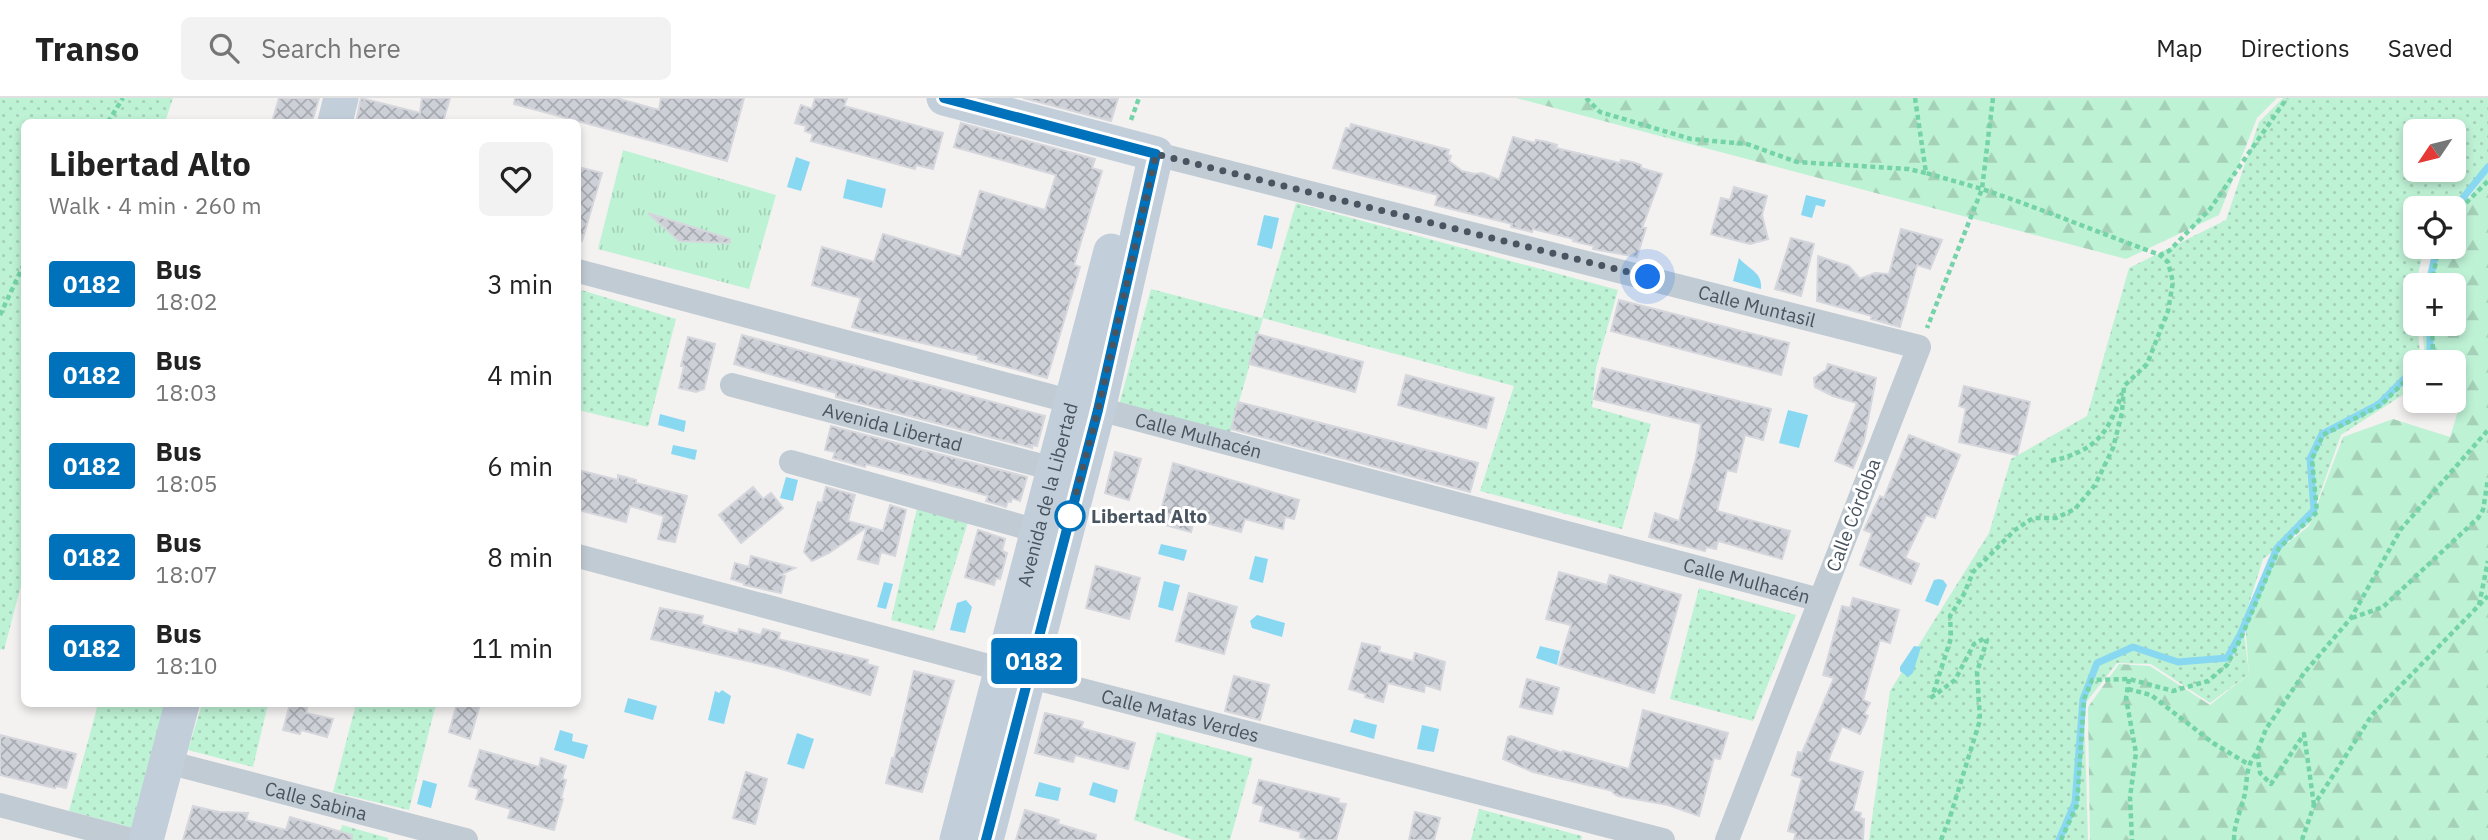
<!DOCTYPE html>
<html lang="en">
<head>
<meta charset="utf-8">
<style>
  :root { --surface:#fff; --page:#f2f2f2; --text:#222; --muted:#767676; --line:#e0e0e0 }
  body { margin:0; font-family:"IBM Plex Sans",sans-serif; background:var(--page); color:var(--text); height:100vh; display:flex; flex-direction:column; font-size:26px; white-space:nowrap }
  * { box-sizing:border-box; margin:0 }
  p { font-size:23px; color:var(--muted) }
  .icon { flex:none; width:38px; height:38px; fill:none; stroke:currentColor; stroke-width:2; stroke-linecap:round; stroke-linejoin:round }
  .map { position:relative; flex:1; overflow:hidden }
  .panel { position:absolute; left:21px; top:21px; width:560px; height:588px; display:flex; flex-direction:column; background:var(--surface); border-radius:10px; box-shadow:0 4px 10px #0003 }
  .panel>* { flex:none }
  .badge { padding:0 14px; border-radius:5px; font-size:24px; line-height:46px }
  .needle { width:46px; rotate:235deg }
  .tools { position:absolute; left:2403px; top:21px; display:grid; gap:14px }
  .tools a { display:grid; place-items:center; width:63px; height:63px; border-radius:10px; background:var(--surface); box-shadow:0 4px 10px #0003; font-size:35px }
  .you { position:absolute; width:35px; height:35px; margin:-18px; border:5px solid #fff; border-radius:50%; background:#1a73e8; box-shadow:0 0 0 10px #1a73e833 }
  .map>.badge { position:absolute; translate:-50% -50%; box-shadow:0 0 0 4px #fff }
  .round { display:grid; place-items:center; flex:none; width:74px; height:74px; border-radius:10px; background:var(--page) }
  .headline { display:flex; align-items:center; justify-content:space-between; height:119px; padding:0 28px }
  h1 { font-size:33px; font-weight:700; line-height:52px }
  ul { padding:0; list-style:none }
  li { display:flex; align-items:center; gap:21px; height:91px; padding:0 28px }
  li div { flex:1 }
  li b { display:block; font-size:26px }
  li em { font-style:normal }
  li .badge { min-width:77px; font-weight:700; text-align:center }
  header { display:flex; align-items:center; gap:42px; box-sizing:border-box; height:98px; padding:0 35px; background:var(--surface); border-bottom:2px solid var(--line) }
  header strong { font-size:33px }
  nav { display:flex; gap:38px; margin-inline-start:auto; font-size:24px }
  .search { width:490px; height:63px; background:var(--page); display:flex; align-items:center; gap:18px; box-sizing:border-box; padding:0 24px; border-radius:10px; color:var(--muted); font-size:26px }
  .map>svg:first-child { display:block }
</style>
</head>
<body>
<header>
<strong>Transo</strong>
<div class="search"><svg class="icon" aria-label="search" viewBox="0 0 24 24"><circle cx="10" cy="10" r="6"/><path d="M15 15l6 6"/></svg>Search here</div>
<nav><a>Map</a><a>Directions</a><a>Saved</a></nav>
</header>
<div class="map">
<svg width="2488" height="742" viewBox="0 0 2488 742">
  <defs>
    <pattern id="grass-dots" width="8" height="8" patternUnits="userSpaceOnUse" patternTransform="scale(1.75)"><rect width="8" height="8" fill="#bef2d5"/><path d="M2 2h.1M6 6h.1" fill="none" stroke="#a5d1b9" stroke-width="1.8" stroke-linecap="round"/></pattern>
    <pattern id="forest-firs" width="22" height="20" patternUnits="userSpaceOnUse" patternTransform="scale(1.75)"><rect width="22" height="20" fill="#bef2d5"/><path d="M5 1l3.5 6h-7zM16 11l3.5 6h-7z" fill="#a5d1b9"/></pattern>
    <pattern id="park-tufts" width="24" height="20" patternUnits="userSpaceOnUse" patternTransform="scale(1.75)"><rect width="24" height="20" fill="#bef2d5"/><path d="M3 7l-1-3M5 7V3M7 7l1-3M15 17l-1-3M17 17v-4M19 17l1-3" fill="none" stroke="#a5d1b9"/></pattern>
    <pattern id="building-cross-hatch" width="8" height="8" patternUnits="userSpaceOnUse" patternTransform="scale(1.75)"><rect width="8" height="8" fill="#cdd0d6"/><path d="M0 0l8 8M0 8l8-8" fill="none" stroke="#a8abb1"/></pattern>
  </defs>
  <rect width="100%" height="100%" fill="#f4f1f1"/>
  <g fill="url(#grass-dots)" fill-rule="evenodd">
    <polygon points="0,0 173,0 165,24 24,24 24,476 4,552 0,551"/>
    <path d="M2283 0H2488V66L2452 110H2415V149H2425L2415 187V226H2417L2421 264H2415V289L2341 337 2309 426 2263 461 2243 525 2249 576 2210 605 2151 566 2117 565 2084 607 2088 742H1869L1890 593 1989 435 2011 361 2087 318 2129 170 2226 122 2259 24ZM2415 33H2454V72H2415Z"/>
    <polygon points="1296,105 1618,192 1596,270 1592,309 1651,326 1622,431 1480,393 1514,288 1263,220 1229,339 1118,310 1151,191 1262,220"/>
    <polygon points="578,191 676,221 648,329 578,312"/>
    <polygon points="918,406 969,421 934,533 891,522"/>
    <polygon points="1699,490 1796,517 1753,623 1670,601"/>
    <polygon points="98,606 171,606 138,731 69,713"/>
    <polygon points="202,606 268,606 253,669 188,652"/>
    <polygon points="356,606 436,606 409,712 333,694"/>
    <polygon points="1157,634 1253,660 1230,742 1192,742 1134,722"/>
    <polygon points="1479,711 1582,738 1581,742 1471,742"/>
    <polygon points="342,727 388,740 388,742 338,742"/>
  </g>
  <g fill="url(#forest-firs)">
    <polygon points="1516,0 2277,0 2257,20 2219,117 2126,161"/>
    <polygon points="2488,74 2488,742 2090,742 2088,609 2119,566 2150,568 2210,607 2249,576 2245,524 2268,461 2309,428 2343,339 2393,321 2450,339 2463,297 2454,292 2454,264 2425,264 2422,226 2454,226 2454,187 2424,187 2434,149 2454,149 2454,121"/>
  </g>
  <polygon fill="url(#park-tufts)" points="623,52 776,97 749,191 598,151"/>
  <g fill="#89d8f2">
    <polygon points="796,59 810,64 801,93 787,89"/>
    <polygon points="847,81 886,91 882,110 843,100"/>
    <polygon points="1806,97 1826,102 1824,109 1816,107 1812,120 1801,117"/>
    <polygon points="1264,117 1279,120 1272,151 1257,147"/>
    <path d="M1739 160C1748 171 1763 174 1761 191L1733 183Z"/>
    <polygon points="1788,312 1808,317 1799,350 1779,345"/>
    <polygon points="660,316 686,323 684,334 658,327"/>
    <polygon points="673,347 697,352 695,362 671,356"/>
    <polygon points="786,379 798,382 793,403 780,400"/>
    <polygon points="1161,446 1187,452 1184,463 1158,456"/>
    <polygon points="1255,458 1268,461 1263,485 1249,481"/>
    <polygon points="1939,481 1943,482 1947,487 1938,508 1925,503 1934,482"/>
    <polygon points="1164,483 1180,487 1173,513 1158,509"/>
    <polygon points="884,484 893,486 886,511 877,509"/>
    <polygon points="966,502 972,509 965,535 950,532 957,505"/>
    <polygon points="1257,517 1285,525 1282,539 1252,530 1250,523"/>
    <polygon points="1540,548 1560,553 1557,567 1536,560"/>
    <polygon points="1914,548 1921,549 1913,575 1908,579 1900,573 1900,569"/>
    <polygon points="722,592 731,598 724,626 708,622 715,593 719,595"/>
    <polygon points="628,600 657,608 653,622 624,614"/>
    <polygon points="1354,621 1377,627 1374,641 1350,634"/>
    <polygon points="1422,627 1439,631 1434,654 1417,651"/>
    <polygon points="560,632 573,636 572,643 588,647 584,661 554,652"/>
    <polygon points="797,635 814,641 804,671 787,666"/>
    <polygon points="423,682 437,686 431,710 417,706"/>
    <polygon points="1039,684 1061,690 1058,703 1035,698"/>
    <polygon points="1093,684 1118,692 1115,705 1089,697"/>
  </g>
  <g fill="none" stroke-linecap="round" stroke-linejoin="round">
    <g stroke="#89d8f2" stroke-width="7">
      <polyline points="2454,111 2488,69"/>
      <polyline points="2429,187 2437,149"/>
      <polyline points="2421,264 2430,255 2430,226"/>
      <polyline points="2059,742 2075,705 2083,601 2097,565 2133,549 2178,564 2227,560 2240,537 2277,450 2314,412 2310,361 2322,336 2379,306 2415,270"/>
    </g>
  </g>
  <g fill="url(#building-cross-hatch)" stroke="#d5d7dd" stroke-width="2">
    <polygon points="279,0 319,0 312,24 272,24"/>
    <polygon points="361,0 420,15 422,0 450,0 443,24 356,24"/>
    <polygon points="515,0 616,0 659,12 661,0 744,0 727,63 514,6"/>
    <polygon points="815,0 847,0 844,8 943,35 933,71 916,67 915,71 811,43 813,36 805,33 806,28 795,25 801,7 812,11"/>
    <polygon points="1023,0 1118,0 1111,23"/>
    <polygon points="961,25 1095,61 1092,70 1102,73 1074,167 1080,169 1047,280 978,261 979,258 852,229 861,200 812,187 822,149 874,164 883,136 961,159 980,93 1045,112 1056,77 954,49"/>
    <polygon points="1351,26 1449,52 1447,57 1451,58 1449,63 1462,73 1475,76 1482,75 1499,82 1513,39 1535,45 1536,42 1547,44 1557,47 1556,50 1620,65 1621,62 1632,64 1641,67 1641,70 1662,76 1642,130 1646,130 1637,159 1593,151 1594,148 1573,143 1574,141 1533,131 1532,134 1511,129 1512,126 1435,107 1438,97 1333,70 1346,30 1350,31"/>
    <polygon points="578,69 602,75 582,143 578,142"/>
    <polygon points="1734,89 1767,98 1762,117 1768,141 1750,146 1711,136 1721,100 1730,102"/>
    <polygon points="648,115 730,141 730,145 679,143"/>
    <polygon points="1901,131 1942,142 1930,171 1917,167 1900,229 1871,221 1872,218 1817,203 1818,158 1849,168 1860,181 1875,175 1889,176"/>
    <polygon points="1791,140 1814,146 1801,198 1775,191"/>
    <polygon points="1619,202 1789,245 1781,277 1611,233"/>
    <polygon points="1257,236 1363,264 1355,294 1249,266"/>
    <polygon points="742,237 1045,318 1037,348 1032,347 1032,350 836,299 836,295 734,266"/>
    <polygon points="688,239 715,246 704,291 696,294 679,290 684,268 681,268"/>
    <polygon points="1828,266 1876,280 1864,343 1853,370 1835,363 1857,305 1833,298 1815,289 1814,280 1826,272"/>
    <polygon points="1602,270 1771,311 1763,342 1745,337 1736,374 1727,372 1717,413 1790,433 1782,461 1718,443 1716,451 1706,449 1705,453 1649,439 1655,415 1679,423 1696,360 1701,326 1594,301"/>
    <polygon points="1406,277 1494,300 1486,330 1398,307"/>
    <polygon points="1964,288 2030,304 2017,357 1959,344 1966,310 1959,308"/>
    <polygon points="1238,304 1478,365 1470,394 1231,331"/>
    <polygon points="831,328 1027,379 1020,403 1012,400 1011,404 1008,403 1006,409 986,403 988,398 968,392 866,366 865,369 833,360 835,354 825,352"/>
    <polygon points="1909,337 1960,357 1935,420 1926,417 1905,460 1919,466 1911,486 1860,467 1872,435 1864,432 1880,398 1884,400"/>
    <polygon points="1115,354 1141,361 1129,402 1105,395"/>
    <polygon points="1173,365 1299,402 1294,421 1285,419 1283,431 1245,421 1241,434 1194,422 1191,434 1158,425"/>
    <polygon points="578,372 618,382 618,377 636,382 636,385 687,398 675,444 658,441 664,418 630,408 626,424 578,412"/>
    <polygon points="753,389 763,401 771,395 783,410 741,445 719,417"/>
    <polygon points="826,389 855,397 848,423 883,433 890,407 906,412 895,458 881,454 878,466 858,461 867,429 829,455 812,463 804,454 818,404 822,405"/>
    <polygon points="978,432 1005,441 1002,453 1007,455 1000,481 996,480 994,487 965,479"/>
    <polygon points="751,458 795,470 780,477 785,478 781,495 744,487 744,485 731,481 735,465 749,469"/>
    <polygon points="1096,468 1140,480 1129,521 1086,510"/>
    <polygon points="1559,474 1607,487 1610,477 1681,497 1654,595 1559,567 1571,527 1546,521"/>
    <polygon points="1189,495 1237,509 1224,556 1176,543"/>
    <polygon points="1853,500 1899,512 1890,545 1880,542 1863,602 1870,605 1864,616 1868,618 1860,636 1842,628 1828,663 1863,674 1853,713 1861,715 1860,720 1864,721 1863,742 1794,742 1796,735 1788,733 1802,680 1792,677 1798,654 1802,655 1834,580 1823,577 1842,508 1850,510"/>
    <polygon points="660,510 703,518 701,526 738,536 739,531 761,537 763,531 780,535 778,541 868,562 867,566 878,569 870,597 778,570 651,541"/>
    <polygon points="1362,545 1380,549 1379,554 1413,563 1415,555 1445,564 1440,592 1425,587 1424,594 1388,585 1383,604 1365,599 1366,596 1349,591"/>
    <polygon points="914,573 954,583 922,694 886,685 892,660 894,661"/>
    <polygon points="1234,578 1269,587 1260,622 1225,613"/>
    <polygon points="1527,581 1559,590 1552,616 1520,609"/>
    <polygon points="290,606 307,609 306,615 333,621 327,639 301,632 300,636 283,632"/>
    <polygon points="457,606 480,606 470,641 449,634"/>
    <polygon points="1643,612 1728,635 1720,661 1714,660 1699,718 1668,707 1618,698 1613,695 1613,693 1533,674 1503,661 1508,639 1511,638 1563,655 1563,653 1629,671"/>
    <polygon points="1045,615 1083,624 1081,630 1135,645 1128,671 1075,657 1073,664 1035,655"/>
    <polygon points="0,637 76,656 66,690 56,688 55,690 0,677"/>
    <polygon points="480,652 539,669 541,660 566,668 562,681 566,682 561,700 563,701 554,732 508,720 511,711 476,701 479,691 469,688"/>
    <polygon points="746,674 767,681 755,726 733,720"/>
    <polygon points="1259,682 1339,701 1338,705 1346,706 1336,742 1310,742 1300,739 1301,734 1260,723 1264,708 1253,705"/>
    <polygon points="193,708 219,714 248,715 246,722 286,732 290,719 352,737 352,742 183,742"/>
    <polygon points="1025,712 1059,722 1058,726 1096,737 1095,742 1016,742"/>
    <polygon points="1415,714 1440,720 1434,742 1409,742"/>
  </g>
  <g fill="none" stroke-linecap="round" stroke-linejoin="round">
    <g stroke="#74d3a8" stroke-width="4.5" stroke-dasharray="5 3.5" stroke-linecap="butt">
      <polyline points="1586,0 1600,14 1691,41 1747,46 1797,64 1908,71 1926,75"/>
      <polyline points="1915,0 1926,75 1982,91 1927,230"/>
      <path d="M1993 0 1982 91C2042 111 2100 135 2160 157L2169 153 2210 111 2287 0"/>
      <polyline points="1131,22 1139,0"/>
      <polyline points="108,24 123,0"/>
      <polyline points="2454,117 2488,83"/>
      <polyline points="2431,187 2439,149"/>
      <polyline points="0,217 24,166"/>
      <polyline points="2424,264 2433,256 2432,226"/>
      <path d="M2051 363C2095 353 2108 337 2122 295"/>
      <polyline points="2479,507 2488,463"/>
      <polyline points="2352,520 2383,509 2478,420 2483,412 2488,381"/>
      <polyline points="2129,581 2126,600 2136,655 2130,699 2132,742"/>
      <polyline points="2128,591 2151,597 2213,645 2248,666"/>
      <polyline points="2314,707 2304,636 2271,686 2260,675 2257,654 2266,631 2304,575 2351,520 2401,431 2488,332"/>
      <polyline points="1941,742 1950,719 1980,622 1977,574 1987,542 1985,540 1974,546 1955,582 1932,599 1951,540 1950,518 1964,496 1973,474 2015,432 2033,420 2056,420 2075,411 2095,387 2113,350 2122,315 2124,288 2147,266 2168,213 2173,184 2168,164 2160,157"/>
      <polyline points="2061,742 2077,707 2084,601 2092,582 2129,581 2173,593 2208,583 2227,567 2241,540 2279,450 2317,414 2312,361 2323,337 2381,307 2415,273"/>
      <path d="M2234 742C2234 727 2239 717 2243 703 2249 684 2243 672 2257 654"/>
      <polyline points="2302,742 2314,707 2372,617 2488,498"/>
    </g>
    <g stroke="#c1cbd3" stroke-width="24">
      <path id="s1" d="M1156 56 1919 249 1727 742"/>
      <path id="s2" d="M578 173 1820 502"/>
      <path id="s3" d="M732 287 1054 371"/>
      <polyline points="791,364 1038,433"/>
      <path id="s4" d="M578 458 1000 571 1663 742"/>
      <path id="s5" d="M167 664 466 742"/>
      <polyline points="0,707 132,742"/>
    </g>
    <g stroke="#c3cedb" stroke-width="35">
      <polyline points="944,0 1156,56 1098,312 986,742"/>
      <polyline points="335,24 341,0"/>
      <polyline points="146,742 182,606"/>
      <path id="s6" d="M957 742 1111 153"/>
    </g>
  </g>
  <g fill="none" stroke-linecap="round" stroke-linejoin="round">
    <g stroke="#fff" stroke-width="16">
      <polyline id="line" points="944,0 1156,56 1098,312 986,742"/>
    </g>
    <use href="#line" stroke="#0072bc" stroke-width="10"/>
    <polyline stroke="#485460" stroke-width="7" stroke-dasharray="0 12.6" points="1070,418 1098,312 1156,56 1648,179"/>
  </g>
  <circle fill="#fff" stroke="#0072bc" stroke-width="3.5" cx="1070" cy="418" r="14"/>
  <g text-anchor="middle" stroke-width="6" stroke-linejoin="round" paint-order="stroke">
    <g font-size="19" fill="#485460" stroke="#fff">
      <text dy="7" stroke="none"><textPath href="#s1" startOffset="620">Calle Muntasil</textPath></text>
      <text dy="7" stroke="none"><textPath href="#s3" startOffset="166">Avenida Libertad</textPath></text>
      <text dy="7" stroke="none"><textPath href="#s2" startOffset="642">Calle Mulhacén</textPath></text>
      <text dy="7" stroke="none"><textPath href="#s6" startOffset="357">Avenida de la Libertad</textPath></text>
      <text transform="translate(1853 417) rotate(-69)" y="7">Calle Córdoba</text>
      <text dy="7" stroke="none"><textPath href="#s2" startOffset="1209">Calle Mulhacén</textPath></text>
      <text dy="7" stroke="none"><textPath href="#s4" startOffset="623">Calle Matas Verdes</textPath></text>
      <text dy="7" stroke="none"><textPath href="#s5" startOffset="154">Calle Sabina</textPath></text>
    </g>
    <g font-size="19" font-weight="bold" fill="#485460" stroke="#fff" text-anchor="start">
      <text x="1091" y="425">Libertad Alto</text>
    </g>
  </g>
</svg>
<div class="tools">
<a><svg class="needle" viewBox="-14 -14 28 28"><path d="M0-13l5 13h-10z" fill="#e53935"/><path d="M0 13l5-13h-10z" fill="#767676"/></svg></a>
<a><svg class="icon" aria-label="locate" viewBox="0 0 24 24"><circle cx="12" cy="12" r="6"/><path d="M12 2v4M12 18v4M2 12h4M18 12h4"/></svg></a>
<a>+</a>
<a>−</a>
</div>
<div class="you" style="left:1648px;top:179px"></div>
<b class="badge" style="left:1034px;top:563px;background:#0072bc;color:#fff">0182</b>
<section class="panel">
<div class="headline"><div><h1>Libertad Alto</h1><p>Walk · 4 min · 260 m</p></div><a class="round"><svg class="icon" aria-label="heart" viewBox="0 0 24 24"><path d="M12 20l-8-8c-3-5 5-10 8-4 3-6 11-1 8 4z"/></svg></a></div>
<ul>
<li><span class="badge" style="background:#0072bc;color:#fff">0182</span><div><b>Bus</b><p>18:02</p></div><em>3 min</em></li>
<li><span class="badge" style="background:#0072bc;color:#fff">0182</span><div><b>Bus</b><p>18:03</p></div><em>4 min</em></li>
<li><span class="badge" style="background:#0072bc;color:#fff">0182</span><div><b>Bus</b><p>18:05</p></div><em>6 min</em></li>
<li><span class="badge" style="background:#0072bc;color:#fff">0182</span><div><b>Bus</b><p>18:07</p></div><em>8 min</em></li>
<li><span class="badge" style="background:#0072bc;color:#fff">0182</span><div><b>Bus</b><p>18:10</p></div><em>11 min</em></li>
</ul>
</section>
</div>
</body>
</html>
